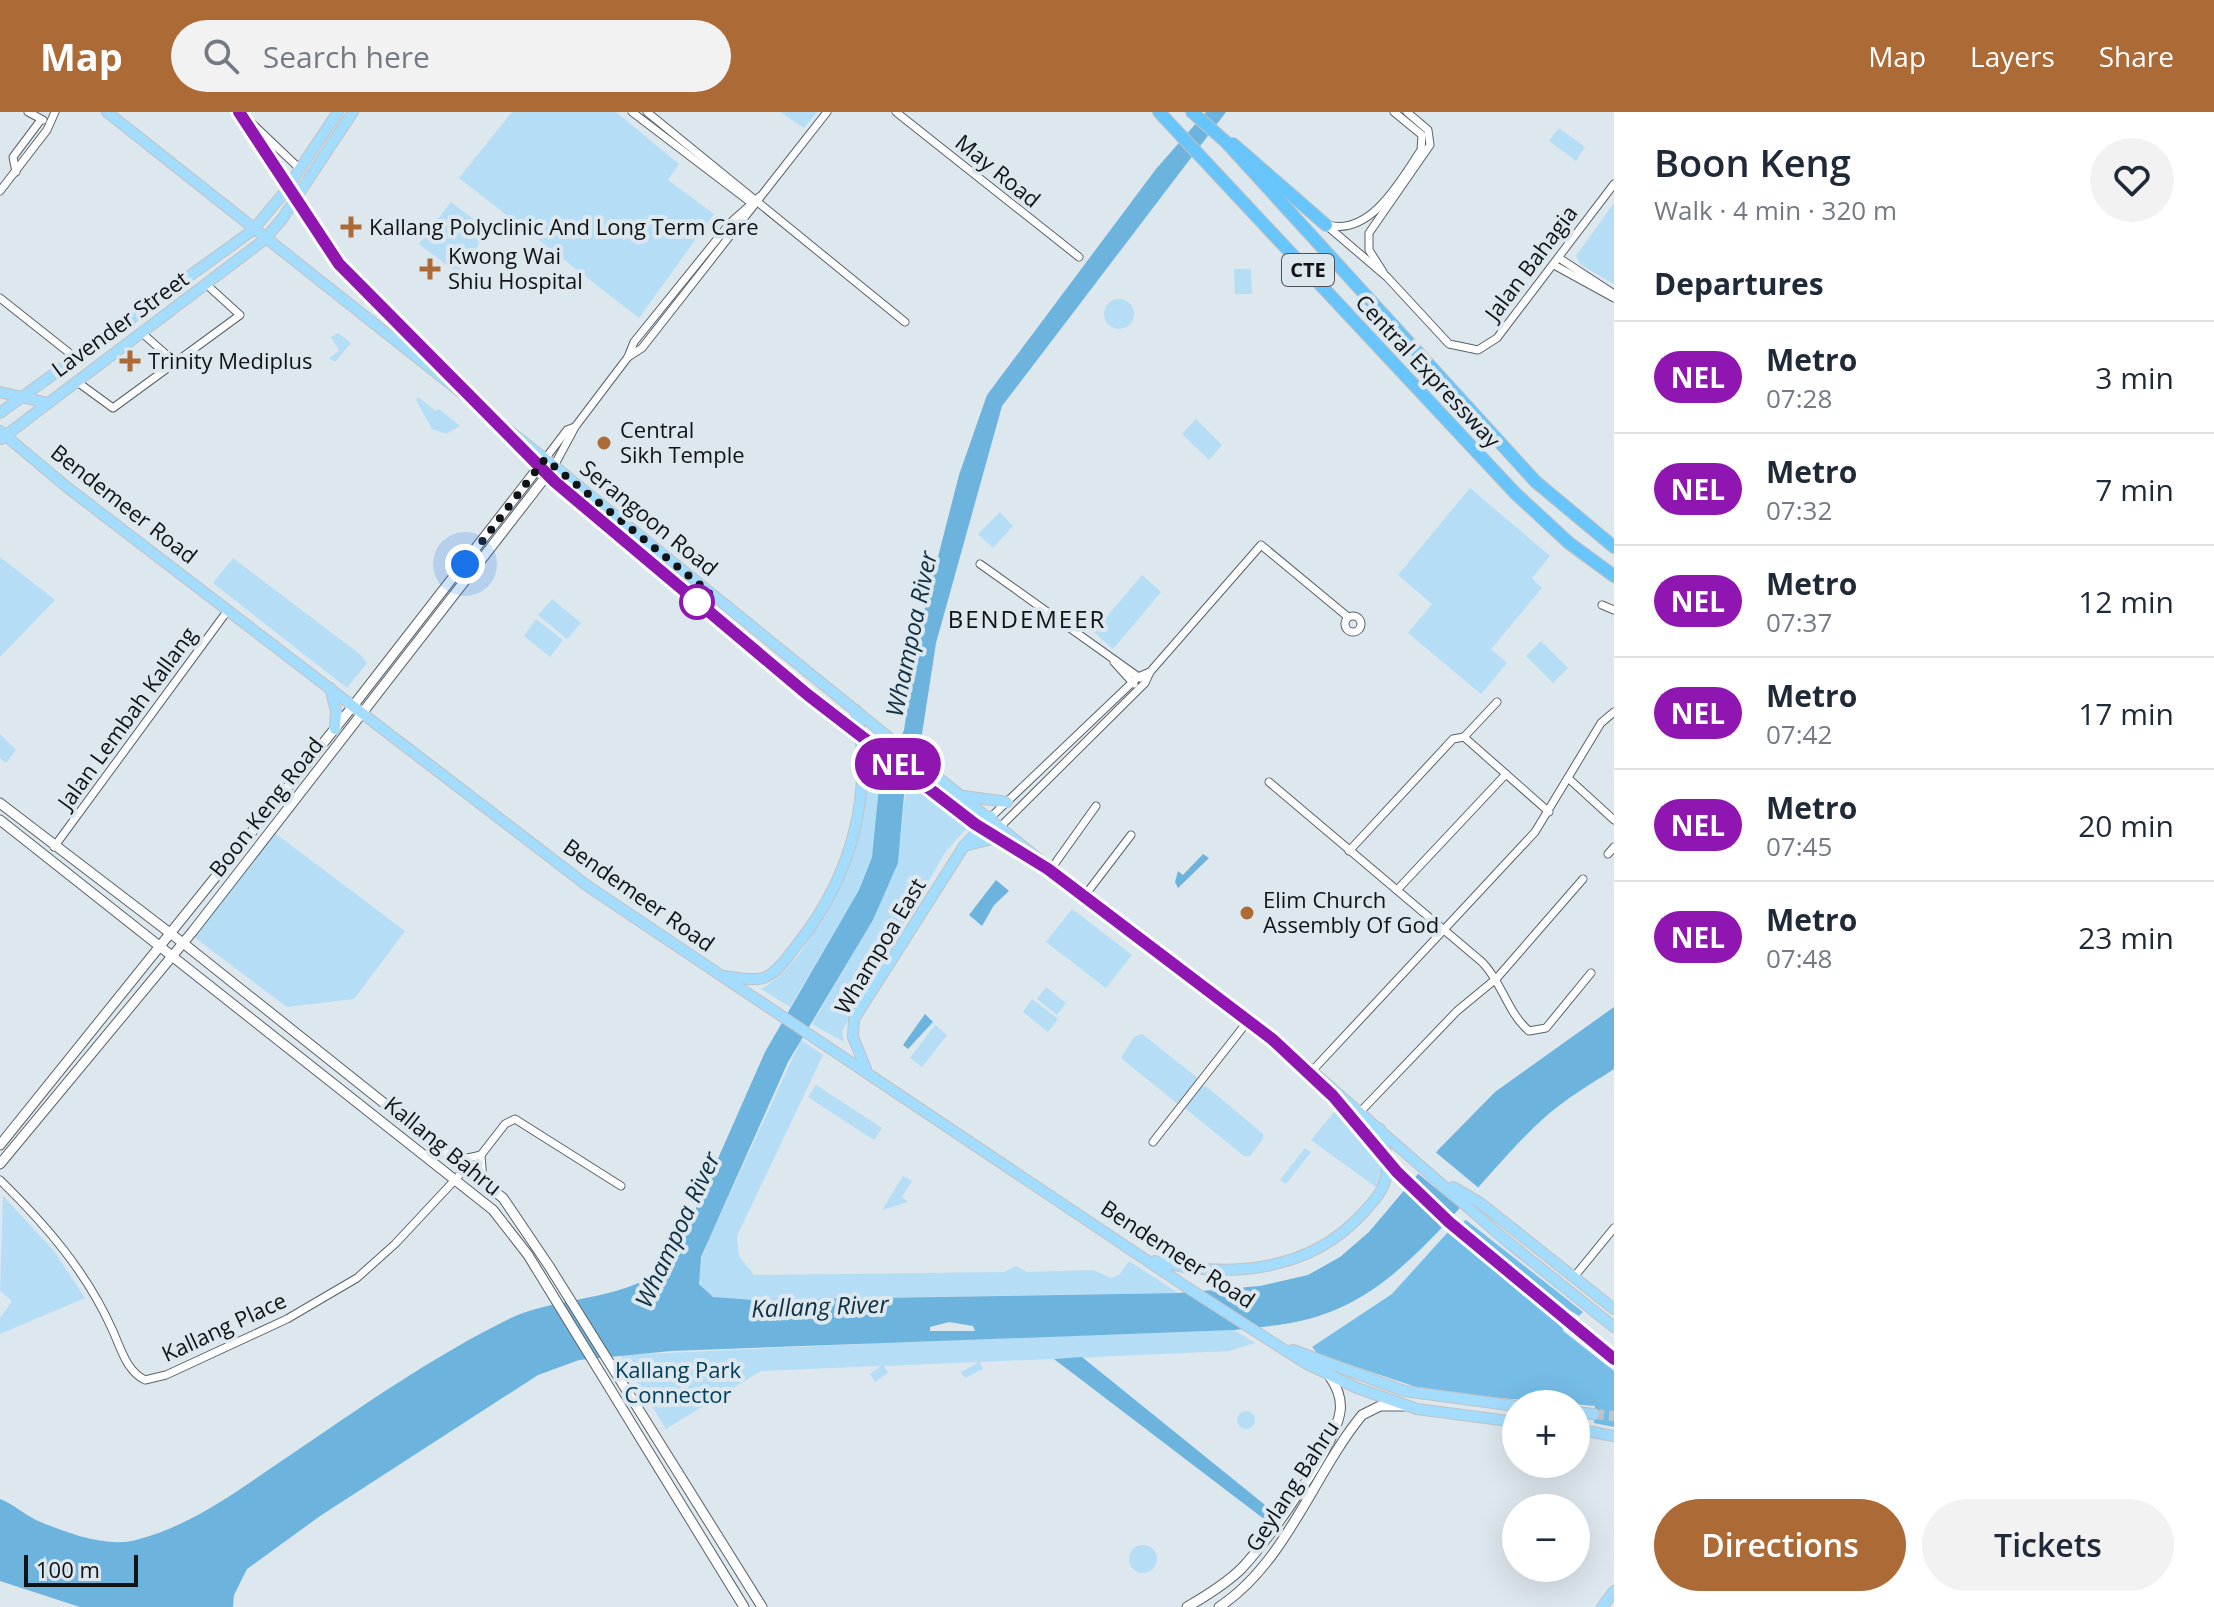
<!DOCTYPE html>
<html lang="en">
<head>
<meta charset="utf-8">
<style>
  :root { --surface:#fff; --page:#f2f2f3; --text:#1f2937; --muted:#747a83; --line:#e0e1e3; --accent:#ac6a36 }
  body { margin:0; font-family:"Open Sans",sans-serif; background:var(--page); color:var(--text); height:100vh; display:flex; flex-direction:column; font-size:30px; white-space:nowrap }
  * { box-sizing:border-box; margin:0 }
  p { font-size:26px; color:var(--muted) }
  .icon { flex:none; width:44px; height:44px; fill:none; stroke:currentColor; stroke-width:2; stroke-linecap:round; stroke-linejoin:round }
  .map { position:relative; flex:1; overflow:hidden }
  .drawer { display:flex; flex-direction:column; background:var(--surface); width:600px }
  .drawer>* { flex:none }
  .badge { padding:0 16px; border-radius:26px; font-size:28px; line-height:52px }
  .controls { position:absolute; left:1502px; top:1278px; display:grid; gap:16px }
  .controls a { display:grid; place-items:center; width:88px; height:88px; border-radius:50%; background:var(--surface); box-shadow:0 8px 32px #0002; font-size:40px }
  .scale { position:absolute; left:24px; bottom:20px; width:114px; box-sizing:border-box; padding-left:8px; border:4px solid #111417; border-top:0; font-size:22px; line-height:28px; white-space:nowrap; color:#111417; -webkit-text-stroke:6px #dde7ee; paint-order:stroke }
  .you { position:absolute; width:40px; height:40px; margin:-20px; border:6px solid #fff; border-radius:50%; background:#1a73e8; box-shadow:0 0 0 12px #1a73e833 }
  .map>.badge { position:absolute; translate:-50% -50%; box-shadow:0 0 0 4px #fff }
  h2 { padding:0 40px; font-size:30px; line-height:72px }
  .round { display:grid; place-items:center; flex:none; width:84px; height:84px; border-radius:42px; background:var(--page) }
  .summary { display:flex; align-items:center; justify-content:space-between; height:136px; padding:0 40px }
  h1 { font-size:38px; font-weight:600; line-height:60px }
  .cta { display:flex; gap:16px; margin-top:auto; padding:16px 40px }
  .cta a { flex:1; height:92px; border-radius:48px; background:var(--accent); color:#fff; font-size:32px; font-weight:600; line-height:92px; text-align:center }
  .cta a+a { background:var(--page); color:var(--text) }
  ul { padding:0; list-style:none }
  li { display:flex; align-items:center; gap:24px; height:112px; padding:0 40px; border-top:2px solid var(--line) }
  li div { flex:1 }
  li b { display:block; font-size:30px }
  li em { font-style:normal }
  li .badge { min-width:88px; font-weight:700; text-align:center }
  header { display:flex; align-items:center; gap:48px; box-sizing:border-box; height:112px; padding:0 40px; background:var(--accent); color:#fff }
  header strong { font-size:38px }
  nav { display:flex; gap:44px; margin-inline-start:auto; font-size:28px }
  .search { width:560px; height:72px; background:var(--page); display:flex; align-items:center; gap:20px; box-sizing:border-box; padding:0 28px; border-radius:44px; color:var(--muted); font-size:30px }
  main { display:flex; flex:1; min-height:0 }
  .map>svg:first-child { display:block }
</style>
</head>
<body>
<header>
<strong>Map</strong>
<div class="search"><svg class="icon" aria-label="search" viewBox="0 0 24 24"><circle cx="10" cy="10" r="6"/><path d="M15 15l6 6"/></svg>Search here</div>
<nav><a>Map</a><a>Layers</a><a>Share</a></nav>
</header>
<main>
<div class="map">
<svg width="1614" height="1495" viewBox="0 0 1614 1495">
  <rect width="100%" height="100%" fill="#dde7ee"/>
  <g fill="#b6ddf6">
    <polygon points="512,0 616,0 679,52 668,68 714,102 639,206 459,66"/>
    <polygon points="780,0 817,0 804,16"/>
    <polygon points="1559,16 1585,35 1576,49 1549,29"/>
    <polygon points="451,90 489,119 457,161 419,132"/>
    <polygon points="1614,91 1614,172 1581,153 1576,144"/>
    <polygon points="1234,157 1251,157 1252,182 1235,182"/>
    <circle cx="1119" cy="202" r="15"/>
    <polygon points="338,221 351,231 335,250 329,246 339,239 331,225"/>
    <polygon points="418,285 436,299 439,297 460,314 446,322 432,317 416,288"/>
    <polygon points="1196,307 1222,333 1209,348 1182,322"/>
    <polygon points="1470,376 1550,444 1532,466 1542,476 1491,537 1507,551 1481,582 1408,521 1432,492 1398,463"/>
    <polygon points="1000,400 1013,414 993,436 978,422"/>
    <polygon points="0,445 55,488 0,545"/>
    <polygon points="233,446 361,543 367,551 347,576 213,471"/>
    <polygon points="1142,463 1161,480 1113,537 1094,520"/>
    <polygon points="552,487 581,511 567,527 538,503"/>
    <polygon points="536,507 563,528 550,545 524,524"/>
    <polygon points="1541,529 1568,556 1553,571 1526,544"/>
    <path d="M865 618 893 641 879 675 874 738 859 778 790 895 761 877C827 841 875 690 865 618Z"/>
    <polygon points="0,622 16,638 6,651 0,646"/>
    <polygon points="908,654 975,707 946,739 842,919 844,930 812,912 873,808 898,751"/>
    <polygon points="272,719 405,819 354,887 287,895 194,825"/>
    <polygon points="1072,797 1132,843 1106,876 1046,830"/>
    <polygon points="1046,875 1066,891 1057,903 1037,887"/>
    <polygon points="1032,887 1058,907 1048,920 1023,900"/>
    <polygon points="935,913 947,923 922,955 910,946"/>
    <polygon points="1142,922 1199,967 1179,993 1121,946 1134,925"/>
    <path d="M801 928 823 943 737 1124 739 1144 754 1163 1004 1160 1016 1154 1027 1160 1093 1158 1111 1166 1119 1163 1129 1149 1178 1181 868 1186V1231L1234 1218 1255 1231 1229 1239 980 1250 983 1257 965 1266 961 1260 979 1250 884 1254 888 1261 875 1270 870 1262 881 1254 761 1259 666 1317 620 1243 864 1232 863 1187H721C689 1180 699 1152 708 1129Z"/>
    <polygon points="816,973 882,1016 874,1028 808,985"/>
    <polygon points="1206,974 1263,1022 1263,1027 1250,1044 1244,1044 1186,997 1186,992 1200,975"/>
    <path d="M1338 995C1368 1016 1398 1037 1377 1076L1311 1028Z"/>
    <polygon points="1305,1036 1311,1040 1286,1072 1280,1068"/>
    <polygon points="903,1064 912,1069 902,1085 908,1090 882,1098"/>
    <polygon points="3,1084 54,1139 85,1186 0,1222 0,1206 12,1189 0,1179"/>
    <circle cx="1246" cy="1308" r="9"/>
    <circle cx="1143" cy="1447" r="14"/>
  </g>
  <polygon fill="#75bce7" points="1466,1108 1583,1200 1579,1204 1571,1199 1562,1212 1563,1219 1614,1259 1614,1315 1594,1311 1595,1294 1489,1285 1416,1275 1318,1242 1312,1235 1392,1182 1448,1120"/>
  <g fill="#6cb3de">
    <path d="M1206 0H1226L1002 294 936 531 922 622 906 660 898 751 873 808 788 950 701 1145 699 1172 713 1185 754 1188 1178 1181 1260 1174 1308 1163 1340 1145 1369 1120 1439 1037 1495 980 1614 895V957C1591 972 1565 987 1544 1006 1482 1062 1422 1156 1346 1193 1310 1211 1274 1214 1234 1218L671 1239 579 1248 538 1263 320 1404 247 1457 234 1483 233 1495H80L0 1469V1387C13 1392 24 1402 36 1408 64 1420 106 1436 136 1428 194 1413 241 1376 289 1344 361 1295 433 1244 511 1206 560 1182 653 1190 679 1135L765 940 859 778 872 745 879 675 904 618 919 519 959 363 987 283 1156 57Z"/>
    <polygon points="1203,742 1209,746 1178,776 1175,770 1178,759 1183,763"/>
    <polygon points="996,768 1009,779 994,793 982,814 969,803"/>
    <polygon points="925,902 933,910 908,937 903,933"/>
    <polygon points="1082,1245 1270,1397 1264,1407 1054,1247"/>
  </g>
  <g fill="#dde7ee">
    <polygon points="1433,1038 1480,1077 1461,1097 1415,1059"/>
    <polygon points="949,1210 973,1214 975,1219 930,1219 930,1215"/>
  </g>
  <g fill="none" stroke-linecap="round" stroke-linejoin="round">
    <polyline stroke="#bec7ce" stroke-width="10" stroke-dasharray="10 5" stroke-linecap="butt" points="1594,1302 1614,1304"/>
    <g stroke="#596268" stroke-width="9">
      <g id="street">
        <polyline points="28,0 43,8"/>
        <polyline points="240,0 300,57"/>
        <polyline points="632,0 754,93"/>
        <polyline points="647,0 905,210"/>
        <polyline points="896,0 1079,145"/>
        <polyline points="16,60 13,45 40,9"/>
        <polyline points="0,79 47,18 55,0"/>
        <polyline points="1326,113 1387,165 1449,232 1478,238 1497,226 1614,72"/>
        <path d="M1328 113C1371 124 1401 68 1421 38L1422 23 1394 0"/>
        <polyline points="1559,146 1614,182"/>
        <polyline points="1554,153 1614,186"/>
        <polyline points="1383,160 1369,138 1369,121 1430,33 1428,18 1407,0"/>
        <polyline points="0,186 77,247"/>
        <polyline points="142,221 177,252"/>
        <polyline points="628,245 642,236 827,0"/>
        <polyline points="76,269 113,296 240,203 207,173"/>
        <polyline points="545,347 567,318 575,315"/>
        <polyline points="554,354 575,315 628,245 634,230 731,110 759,85"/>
        <polyline points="980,452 1140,566"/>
        <polyline points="1602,493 1614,498"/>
        <circle cx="1353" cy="512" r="8"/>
        <polyline points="1114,550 1134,572"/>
        <polyline points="1464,625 1549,700"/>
        <polyline points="1464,625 1497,590"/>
        <polyline points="1568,666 1614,708"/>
        <path d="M1269 670 1482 850C1502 870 1507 900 1529 919L1546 916 1591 861"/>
        <polyline points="991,705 1138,565 1150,560"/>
        <polyline points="1001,714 1145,571 1150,560 1261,433 1348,505"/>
        <polyline points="54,735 228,498"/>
        <polyline points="1349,739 1453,627 1464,625"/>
        <polyline points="1608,742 1614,735"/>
        <polyline points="1051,757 1096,694"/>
        <polyline points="1397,778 1506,662"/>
        <polyline points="1086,782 1131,723"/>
        <polyline points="1312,959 1535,720 1601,611 1614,600"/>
        <polyline points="1360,1000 1457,899 1497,866 1583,767"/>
        <polyline points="1153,1030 1248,909"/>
        <polyline points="452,1043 468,1046 481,1043"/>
        <path d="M0 1068C45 1112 86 1159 112 1217 120 1234 126 1259 145 1268L166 1263 287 1207 357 1166 395 1132 466 1056"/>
        <polyline points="483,1069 481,1043 505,1012 515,1007 621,1074"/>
        <polyline points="1574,1165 1614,1116"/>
      </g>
    </g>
    <g stroke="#596268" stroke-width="11">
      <g id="secondary">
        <polyline points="0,691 183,831 503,1086 549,1154 762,1495"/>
        <polyline points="0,708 493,1098 528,1143 744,1495"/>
        <polyline points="0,1033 353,594 545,347"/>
        <polyline points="0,1052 193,819 554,354"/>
        <path d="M1187 1495C1206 1484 1227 1471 1242 1456 1268 1428 1335 1335 1340 1300 1342 1287 1337 1275 1330 1265"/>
        <path d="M1219 1495C1286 1451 1313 1363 1362 1303L1380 1294H1403"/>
      </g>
    </g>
    <g stroke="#c1c2c3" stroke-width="12">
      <g id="primary">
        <polyline points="107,0 554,354 1051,757 1312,959 1503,1126 1614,1215"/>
        <polyline points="0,280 48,291"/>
        <polyline points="0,301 253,118 283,82 338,0"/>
        <polyline points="0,319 68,376 589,775 1185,1174 1305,1251 1357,1276 1417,1297 1516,1310"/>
        <polyline points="1,327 264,128 282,107 353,0"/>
        <polyline points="330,576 336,599 335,617"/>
        <polyline points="964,684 1007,690"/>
        <polyline points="964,734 992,727 1018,730"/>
        <path d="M723 864C736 865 754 870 766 865 780 858 790 841 800 829 852 762 874 681 856 598"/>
        <polyline points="866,957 853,925 854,907 964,734 991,705"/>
        <polyline points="1453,1075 1479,1090 1614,1197"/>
        <path d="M1155 1149C1228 1167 1309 1160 1362 1102 1372 1091 1383 1080 1386 1066 1390 1049 1384 1033 1380 1017"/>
        <polyline points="1293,1238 1404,1279 1516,1294"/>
        <polyline points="1576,1300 1594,1302"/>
        <polyline points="1576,1317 1614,1324"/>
        <polyline points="1602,1495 1614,1479"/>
      </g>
    </g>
    <g stroke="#c1c2c3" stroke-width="14">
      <g id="highway">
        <polyline points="1159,0 1515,381 1569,431 1614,464"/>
        <polyline points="1192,0 1226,30 1536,370 1614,435"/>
        <polyline points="1233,32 1326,113"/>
      </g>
    </g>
    <use href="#street" stroke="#fff" stroke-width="7"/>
    <use href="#secondary" stroke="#fff" stroke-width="9"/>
    <use href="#primary" stroke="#a4dcfd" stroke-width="10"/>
    <use href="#highway" stroke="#67c5fb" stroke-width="12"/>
  </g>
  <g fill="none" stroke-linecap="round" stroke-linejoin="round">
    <g stroke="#fff" stroke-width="18">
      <polyline id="line" points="239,0 339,152 555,370 808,583 975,712 1048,757 1272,927 1333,984 1397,1060 1449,1110 1614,1247"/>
    </g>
    <use href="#line" stroke="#9016b2" stroke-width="12"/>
    <polyline stroke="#111417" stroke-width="8" stroke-dasharray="0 14.4" points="465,452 545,347 710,481 697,490"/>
  </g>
  <g fill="#ac6a36" stroke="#dde7ee" stroke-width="3">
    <path d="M347 103h8v8h8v8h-8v8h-8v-8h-8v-8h8z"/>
    <path d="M426 145h8v8h8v8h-8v8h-8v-8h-8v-8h8z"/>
    <path d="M126 237h8v8h8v8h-8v8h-8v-8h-8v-8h8z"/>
    <circle cx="604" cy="331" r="8"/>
    <circle cx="1247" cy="801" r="8"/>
  </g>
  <circle fill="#fff" stroke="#9016b2" stroke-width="4" cx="697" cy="490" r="16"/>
  <g text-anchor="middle" stroke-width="8" stroke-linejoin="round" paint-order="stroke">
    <rect fill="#dde7ee" stroke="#4e5358" stroke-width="2" x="1282" y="142" width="52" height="32" rx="6"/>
    <g font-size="20" font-weight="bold" fill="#111417">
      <text x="1308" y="165">CTE</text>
    </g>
    <g font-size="22" fill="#111417" stroke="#dde7ee">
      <text transform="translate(998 59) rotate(39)" y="8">May Road</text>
      <text transform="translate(1531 151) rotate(-53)" y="8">Jalan Bahagia</text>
      <text transform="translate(120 212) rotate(-36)" y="8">Lavender Street</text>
      <text transform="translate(1428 259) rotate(47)" y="8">Central Expressway</text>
      <text transform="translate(124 392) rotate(38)" y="8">Bendemeer Road</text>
      <text transform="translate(649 406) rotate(39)" y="8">Serangoon Road</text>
      <text transform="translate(127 606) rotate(-54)" y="8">Jalan Lembah Kallang</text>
      <text transform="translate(266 695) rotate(-52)" y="8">Boon Keng Road</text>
      <text transform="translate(639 783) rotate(35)" y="8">Bendemeer Road</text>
      <text transform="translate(880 834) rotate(-59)" y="8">Whampoa East</text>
      <text transform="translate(443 1034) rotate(39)" y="8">Kallang Bahru</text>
      <text transform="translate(1178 1142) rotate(33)" y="8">Bendemeer Road</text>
      <text transform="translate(224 1215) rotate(-25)" y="8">Kallang Place</text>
      <text transform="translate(1292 1374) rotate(-57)" y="8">Geylang Bahru</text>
    </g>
    <g font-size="22" fill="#111417" stroke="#dde7ee" text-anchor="start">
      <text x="369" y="123">Kallang Polyclinic And Long Term Care</text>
      <text x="448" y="152">Kwong Wai<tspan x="448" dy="25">Shiu Hospital</tspan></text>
      <text x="148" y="257">Trinity Mediplus</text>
      <text x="620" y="326">Central<tspan x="620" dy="25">Sikh Temple</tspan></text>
      <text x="1263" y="796">Elim Church<tspan x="1263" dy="25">Assembly Of God</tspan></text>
    </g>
    <g font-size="22" fill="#02405d" stroke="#dde7ee">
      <text x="678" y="1266">Kallang Park<tspan x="678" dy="25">Connector</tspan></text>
    </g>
    <g font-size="24" letter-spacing="2" fill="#111417" stroke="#dde7ee">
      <text x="1027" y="516">BENDEMEER</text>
    </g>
    <g font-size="24" font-style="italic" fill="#103042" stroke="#dde7ee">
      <text transform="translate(912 522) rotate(-78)" y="8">Whampoa River</text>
      <text transform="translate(678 1118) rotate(-65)" y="8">Whampoa River</text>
      <text transform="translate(820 1195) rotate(-2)" y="8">Kallang River</text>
    </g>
  </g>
</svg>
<div class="controls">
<a>+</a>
<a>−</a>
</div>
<div class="scale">100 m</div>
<div class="you" style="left:465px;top:452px"></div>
<b class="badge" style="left:898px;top:652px;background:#9016b2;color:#fff">NEL</b>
</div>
<section class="drawer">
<div class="summary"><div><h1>Boon Keng</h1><p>Walk · 4 min · 320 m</p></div><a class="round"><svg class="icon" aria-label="heart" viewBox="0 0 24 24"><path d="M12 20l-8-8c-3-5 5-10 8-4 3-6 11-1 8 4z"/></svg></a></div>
<h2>Departures</h2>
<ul>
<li><span class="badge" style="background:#9016b2;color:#fff">NEL</span><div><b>Metro</b><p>07:28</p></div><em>3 min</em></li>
<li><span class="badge" style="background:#9016b2;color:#fff">NEL</span><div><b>Metro</b><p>07:32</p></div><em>7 min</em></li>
<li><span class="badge" style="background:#9016b2;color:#fff">NEL</span><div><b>Metro</b><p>07:37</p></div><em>12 min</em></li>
<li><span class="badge" style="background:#9016b2;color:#fff">NEL</span><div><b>Metro</b><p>07:42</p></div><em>17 min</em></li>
<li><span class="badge" style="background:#9016b2;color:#fff">NEL</span><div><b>Metro</b><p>07:45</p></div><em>20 min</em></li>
<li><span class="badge" style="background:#9016b2;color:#fff">NEL</span><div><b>Metro</b><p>07:48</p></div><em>23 min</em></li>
</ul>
<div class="cta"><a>Directions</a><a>Tickets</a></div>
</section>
</main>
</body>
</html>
